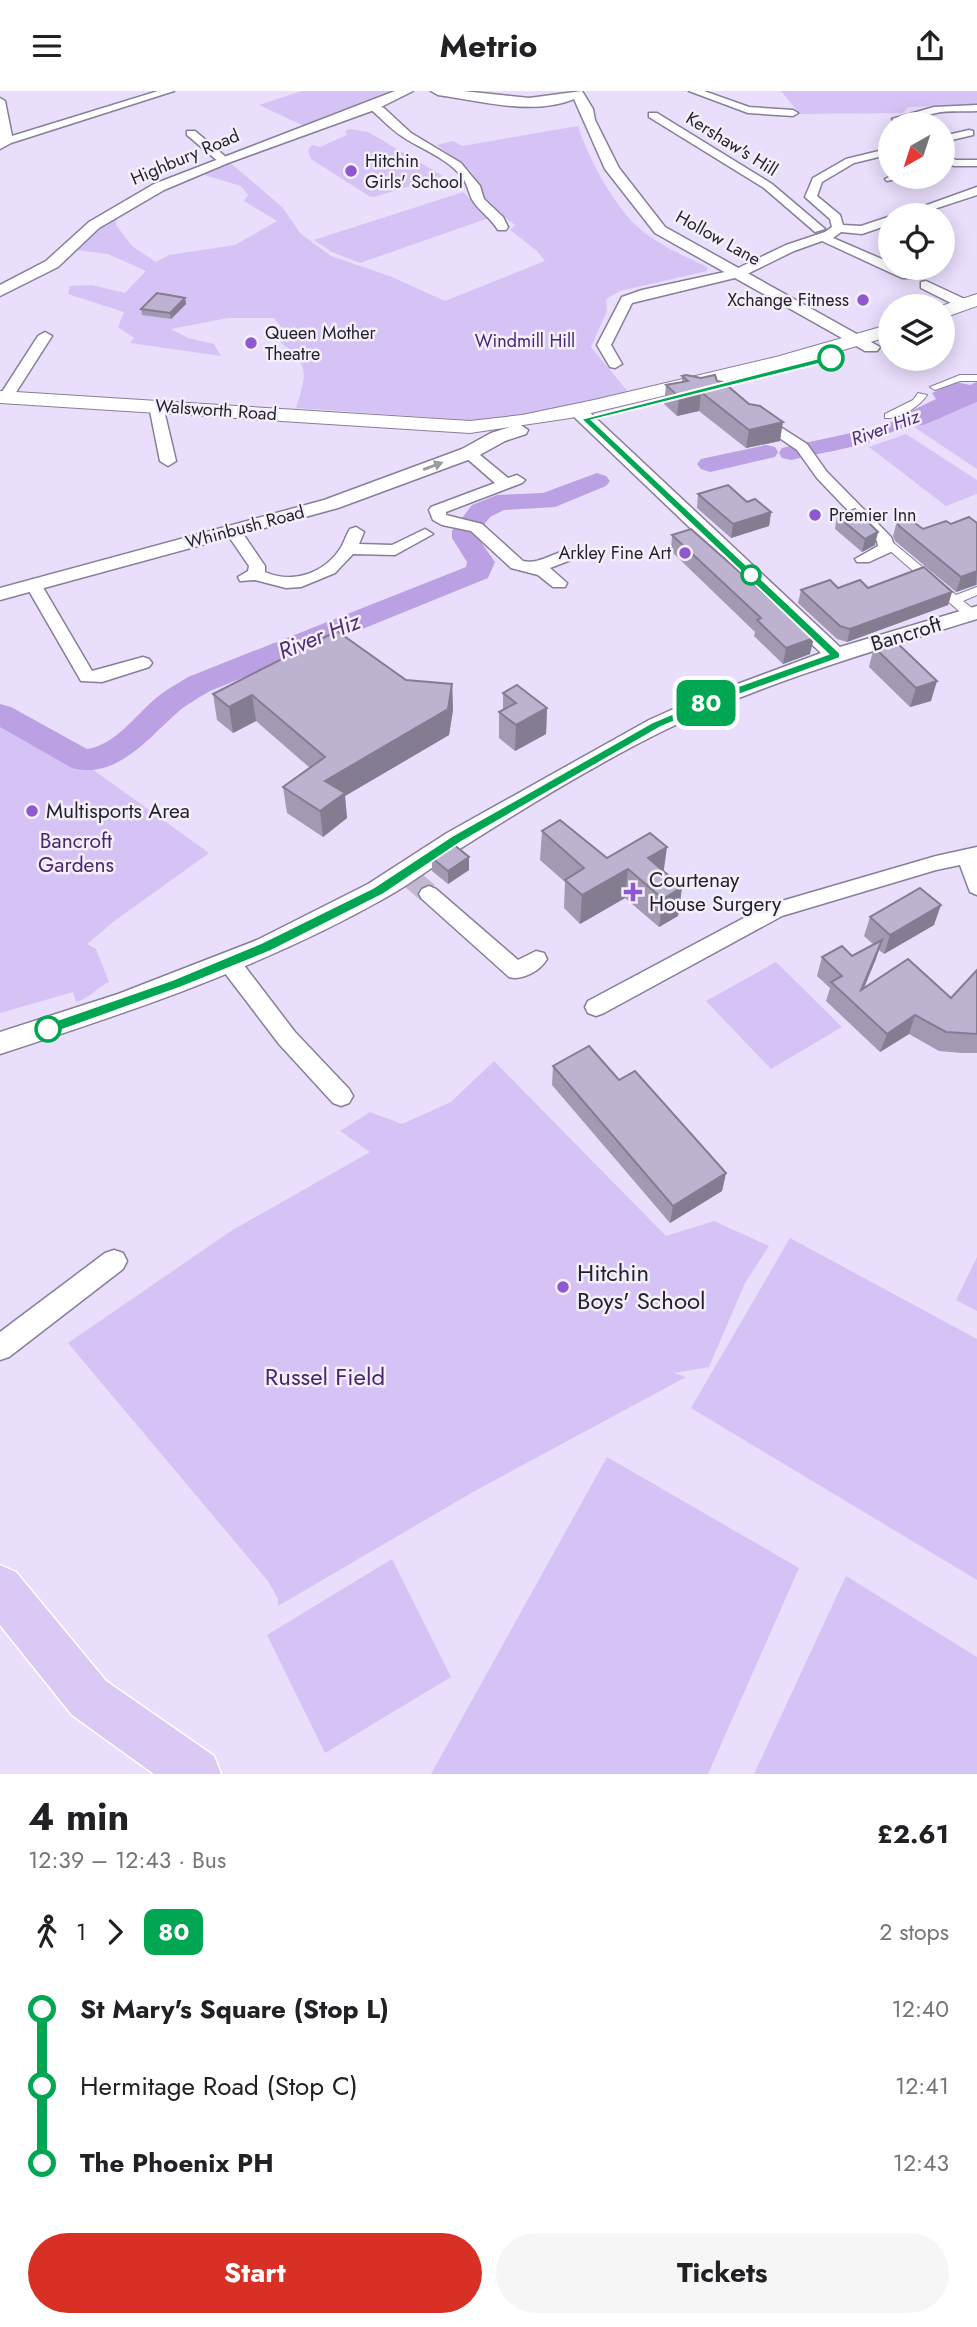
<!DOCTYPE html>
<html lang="en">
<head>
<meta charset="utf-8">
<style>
  :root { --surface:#fff; --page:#f6f6f6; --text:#202124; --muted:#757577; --accent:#d93025 }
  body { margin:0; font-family:Jost,sans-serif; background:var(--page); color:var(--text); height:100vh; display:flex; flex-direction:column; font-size:26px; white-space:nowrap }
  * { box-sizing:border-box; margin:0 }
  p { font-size:23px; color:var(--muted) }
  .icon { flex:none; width:38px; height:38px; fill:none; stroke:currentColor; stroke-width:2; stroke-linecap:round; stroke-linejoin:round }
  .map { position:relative; height:1683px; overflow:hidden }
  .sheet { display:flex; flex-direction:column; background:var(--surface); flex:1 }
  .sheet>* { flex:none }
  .badge { padding:0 14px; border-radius:10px; font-size:24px; line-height:46px }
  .needle { width:46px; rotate:219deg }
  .tools { position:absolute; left:878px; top:21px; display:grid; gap:14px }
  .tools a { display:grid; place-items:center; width:77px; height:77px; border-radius:50%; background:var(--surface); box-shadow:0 4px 18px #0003; font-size:35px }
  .map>.badge { position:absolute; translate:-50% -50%; box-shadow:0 0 0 4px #fff }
  .legs { display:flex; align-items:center; gap:10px; height:77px; padding:0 28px; font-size:23px }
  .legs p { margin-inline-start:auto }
  .head { display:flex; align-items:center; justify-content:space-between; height:119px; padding:0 28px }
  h1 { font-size:38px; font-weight:700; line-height:52px }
  .button { display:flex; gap:14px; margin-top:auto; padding:14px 28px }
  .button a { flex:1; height:80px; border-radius:42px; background:var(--accent); color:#fff; font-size:28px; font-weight:700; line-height:80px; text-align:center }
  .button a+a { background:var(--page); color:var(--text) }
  ul { padding:0 28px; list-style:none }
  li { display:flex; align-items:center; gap:24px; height:77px; font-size:26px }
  li i { display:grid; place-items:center; width:10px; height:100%; margin:0 9px; background:currentColor }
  li i::after { content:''; width:18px; height:18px; margin:-9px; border:5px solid; border-radius:50%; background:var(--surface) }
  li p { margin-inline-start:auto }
  li:first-child i { background:linear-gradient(#0000 50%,currentColor 0) }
  li:last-child i { background:linear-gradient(currentColor 50%,#0000 0) }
  header { display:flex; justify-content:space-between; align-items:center; height:91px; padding:0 28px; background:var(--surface); font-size:32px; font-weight:700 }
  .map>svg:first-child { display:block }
</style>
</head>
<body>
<header><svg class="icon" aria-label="menu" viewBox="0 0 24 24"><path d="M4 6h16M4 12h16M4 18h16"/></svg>Metrio<svg class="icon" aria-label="share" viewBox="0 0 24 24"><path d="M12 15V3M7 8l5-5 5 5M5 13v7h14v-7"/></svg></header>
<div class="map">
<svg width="977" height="1683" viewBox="0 0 977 1683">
  <rect width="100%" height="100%" fill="#e9defc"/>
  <g fill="#d6c3f5">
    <polygon points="302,0 397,0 304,35 259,14"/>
    <polygon points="781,0 977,0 977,14 908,16 903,22 800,23"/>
    <path d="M578 35C587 65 615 117 640 138 659 154 684 165 707 176V180L620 200 606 208 607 220 591 256 629 302 503 332 499 327 469 329 296 317C307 282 310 274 280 251L285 249V241L274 227H228L171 238 188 247 214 253 221 265 130 252 134 247 118 236 124 221 68 203 70 195 92 194 125 202 146 180 108 163 77 159 97 135 113 125 117 128 116 134 132 155 156 171 169 164 235 154 277 130 244 110 248 104 241 95 201 83 227 69 282 116 301 143 331 165 392 186 445 210 545 170 537 160 510 139 515 134 484 110 480 93 469 78 437 54 453 50 462 55Z"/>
    <polygon points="350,38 368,41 443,85 374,106 369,105 311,68 308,59 312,54 320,56 347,44 345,40"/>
    <polygon points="463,101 489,127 360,172 332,161 314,149"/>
    <polygon points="977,311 977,378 911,334 924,334"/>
    <polygon points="906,343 977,389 977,403 946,415 869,356"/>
    <path d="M0 634 92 678 209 762 113 831 87 853 96 858 109 891C95 897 93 906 76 911L73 901 0 922Z"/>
    <polygon points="776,871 842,936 771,978 706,910"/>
    <polygon points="494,970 666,1145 714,1130 769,1155 745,1192 709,1276 674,1282 686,1286 473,1401 278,1515 278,1508 268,1490 68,1252 231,1140 370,1061 340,1040 370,1021 402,1033 451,1011"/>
    <polygon points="790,1147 977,1248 977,1489 691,1317"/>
    <polygon points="977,1166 977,1220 956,1209"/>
    <polygon points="607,1366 799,1477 708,1683 431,1683"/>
    <polygon points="392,1468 451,1586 325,1662 267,1544"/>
    <polygon points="846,1485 977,1566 977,1683 754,1683"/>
  </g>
  <polygon fill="#bba0e3" points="956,291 970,294 977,291 977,311 924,334 911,334 854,355 828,361 813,357 814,353 860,344 903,326 903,324 936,308 932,302"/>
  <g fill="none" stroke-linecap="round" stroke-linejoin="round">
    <g fill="#bba0e3" fill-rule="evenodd">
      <polygon points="860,340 869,342 872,347 869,352 791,369 782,367 779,362 782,357"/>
      <polygon points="766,354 775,356 778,361 775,366 710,381 701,378 697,373 701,368"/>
      <path d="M597 382 606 385 610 390 606 395 555 416 504 419 490 426 478 441V447L495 471 488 487 210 600C199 607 187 613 178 621 148 647 117 689 72 677L0 636V613L11 616 87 658C115 654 135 625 155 608 165 599 177 593 188 586L466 476 467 471 452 447V440L472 414 497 404 543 402Z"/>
    </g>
    <polyline stroke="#c2b8d2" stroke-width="21" stroke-dasharray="21 10" stroke-linecap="butt" points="412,788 429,803"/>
    <g stroke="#887e99" stroke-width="2">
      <g id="pedestrian">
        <polygon points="960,284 977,284 977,290 960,290 935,299 930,296"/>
        <path d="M918 302 927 304C919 316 900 328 885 327V323L913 309Z"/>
        <polygon points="885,445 956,504 977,496 977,504 963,510 976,520 976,526 966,526 881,452 881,446"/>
      </g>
    </g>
    <g stroke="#887e99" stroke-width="3">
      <g id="minor">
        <polygon points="158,0 174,0 11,52 0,58 0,7 5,10 12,45"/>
        <polygon points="689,0 704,0 749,16 793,19 798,22 793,25 748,22"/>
        <path d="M372 12 384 17 411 42 461 72 480 95 484 108 503 126 508 136 506 139H498C491 127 480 121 473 110 468 102 468 93 462 86 447 67 423 59 403 46 390 38 379 25 367 15Z"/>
        <path d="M977 14V20C964 21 949 19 936 22 921 25 906 37 892 28L934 16Z"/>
        <polygon points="649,22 657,22 772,93 825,138 815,141 764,97 649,26"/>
        <polygon points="969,39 973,40 973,44 943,51 943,45"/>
        <polygon points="187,40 195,40 227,67 227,71 219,71 187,44"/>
        <polygon points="891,57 891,63 854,72 822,91 817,105 840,124 843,134 861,135 891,125 891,133 862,143 841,141 833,147 891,172 891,177 901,177 912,181 912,187 902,187 822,150 794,160 743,185 632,212 611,254 622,273 615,277 610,276 597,254 622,206 642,199 734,179 786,154 825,141 832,136 830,128 805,106 813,87 846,68"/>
        <polygon points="943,63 956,69 977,69 977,75 954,75 943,71"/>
        <polygon points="891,85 891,86 905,86 887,90 885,88"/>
        <polygon points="977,96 977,104 916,124 899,124"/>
        <polygon points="926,190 969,210 971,213 969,216 959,216 921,197 921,191"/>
        <polygon points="45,241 52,245 13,306 6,310 1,309 0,304 38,245"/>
        <polygon points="156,311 163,315 176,370 168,375 160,370 149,315"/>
        <polygon points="757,321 807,353 827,381 891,446 895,457 893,460 869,471 857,471 855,468 878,455 877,450 817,387 797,359 752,328 750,325"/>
        <path d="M469 358 474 359 508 387 517 384 525 389 522 392 446 421V424L482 433 523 470C543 475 561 454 581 459L583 462 581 465 550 477 567 492 565 496H553L538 484 511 477 471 440 442 434 433 429 429 419 431 416 495 392 464 365 462 362 464 359Z"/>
        <path d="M233 435 239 437 265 475V481C292 493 323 483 340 458 344 452 346 444 350 438L356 436 364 441 359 453 392 454 425 438 433 443 395 464 353 463 335 482 301 496 286 497 255 489 240 490 238 486 248 480 249 475 225 440Z"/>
        <polygon points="33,488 41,493 92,580 143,566 149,568 152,572 149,576 102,591 81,590 25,493"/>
        <polygon points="977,756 977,804 970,801 960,774 936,779 782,825 604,922 596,925 588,922 585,916 588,910 768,814 936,765"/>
        <path d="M429 795 436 798 518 869 536 860 544 862 547 868C540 880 522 890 509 886L422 808 419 803 422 798Z"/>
        <polygon points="229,863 237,865 295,941 349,998 353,1005 349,1012 341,1015 333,1012 279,953 221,877 218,871 221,865"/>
        <polygon points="114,1159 123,1162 127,1170 123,1178 9,1266 0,1269 0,1241 105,1162"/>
      </g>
    </g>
    <g stroke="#887e99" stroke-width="3">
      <g id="tertiary">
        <polygon points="395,0 413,0 377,18 228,72 164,99 99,137 58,176 0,205 0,194 46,170 89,131 154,93"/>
        <path d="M431 0H463L529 7 582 0 593 18 595 29 619 77 665 136 880 256 877 260H865L655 142 605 78 574 8C533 25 480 10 438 4Z"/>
        <path d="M578 315 584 316 840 556 977 515V528C873 560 766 591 667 638 600 671 529 714 466 754 438 771 413 792 385 807 263 876 132 920 0 963V941L118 903 257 849 368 793 447 742 649 629 689 611 821 562 572 324 569 320 572 316Z"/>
        <polygon points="519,333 528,339 526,343 505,350 476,366 338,417 0,509 0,497 324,409 462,358 491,342"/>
      </g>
    </g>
    <g stroke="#887e99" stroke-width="2">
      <g id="secondary">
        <polygon points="977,203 977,215 943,227 941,215"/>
        <polygon points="891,233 891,245 788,275 570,327 470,342 0,312 0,300 470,330 522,324 594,309 776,266"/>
      </g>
    </g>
    <g stroke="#fff" stroke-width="3">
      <polygon id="primary" points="0,1474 16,1481 106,1590 214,1665 221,1683 154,1683 72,1624 0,1534"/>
    </g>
    <use href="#pedestrian" fill="#fff" fill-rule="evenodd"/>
    <use href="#minor" fill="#fff" fill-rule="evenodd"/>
    <use href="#tertiary" fill="#fff" fill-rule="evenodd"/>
    <use href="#secondary" fill="#fff" fill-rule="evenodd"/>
    <use href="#primary" fill="#dac9f5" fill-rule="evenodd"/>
  </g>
  <g fill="#a399b3">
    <polygon points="185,207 186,213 171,228 142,224 141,218"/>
    <polygon points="682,285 717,290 780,350 746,357 699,320 677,325 664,313 666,294 682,291"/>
    <polygon points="698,403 747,411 771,421 769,435 731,447 697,417"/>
    <polygon points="837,425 875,454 862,461 835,438"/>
    <polygon points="897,430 923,438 977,432 977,494 976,494 956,501 895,450 893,445"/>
    <polygon points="672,444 810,563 783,573 754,545 755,541 671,460"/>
    <polygon points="838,497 868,497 952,501 948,514 847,551 837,548 798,512 801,499"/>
    <polygon points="874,556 931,610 910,616 869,576"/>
    <polygon points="406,589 452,593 453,619 449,644 345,705 347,727 323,746 287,722 283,696 310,677 256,630 233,642 217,629 213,603"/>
    <polygon points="503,602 547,617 546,643 515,660 499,647 499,621 503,619"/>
    <polygon points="542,740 607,767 663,780 682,796 678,825 659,836 625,807 580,833 564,817 565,791 540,769"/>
    <polygon points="432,767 469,779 448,793 432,780"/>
    <polygon points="870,826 934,834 884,863 879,859 864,897 951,907 977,879 977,962 962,962 939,960 909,943 880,961 826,910 830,897 817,885 822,866 852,865 873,853 864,845"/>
    <polygon points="553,975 619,989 726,1082 722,1100 670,1132 552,994"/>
  </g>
  <g fill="#847d92">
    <polygon points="185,207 186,213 171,228 170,222"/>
    <polygon points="701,301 699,320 677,325 679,306"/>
    <polygon points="783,331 780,350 746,357 749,339"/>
    <polygon points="771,421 769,435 731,447 733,433"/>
    <polygon points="878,441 875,454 862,461 865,448"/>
    <polygon points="977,480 976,494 956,501 961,486"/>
    <polygon points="952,501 948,514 847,551 850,538"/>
    <polygon points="814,547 810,563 783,573 786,557"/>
    <polygon points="937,590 931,610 910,616 916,597"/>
    <polygon points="452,593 453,619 449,644 345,705 347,727 323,746 320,720 325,690"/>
    <polygon points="252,604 256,630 233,642 229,616"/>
    <polygon points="547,617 546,643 515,660 516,634"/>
    <polygon points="667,756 663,785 648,767"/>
    <polygon points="469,766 469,779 448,793 448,780"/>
    <polygon points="628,778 625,807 580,833 582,804"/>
    <polygon points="682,796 678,825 659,836 663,808"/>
    <polygon points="941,814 934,834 884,863 890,844"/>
    <polygon points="882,849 876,868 855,918 861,899"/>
    <polygon points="915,924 909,943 880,961 887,943"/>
    <polygon points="726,1082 722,1100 670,1132 673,1115"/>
  </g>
  <g fill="#bdb2d0" stroke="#847d92" stroke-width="2">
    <polygon points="157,202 185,207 170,222 141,218"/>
    <polygon points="686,284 701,287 715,284 717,290 723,291 749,313 760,315 783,331 749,339 701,301 679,306 666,294 688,290 682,285"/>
    <polygon points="728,394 747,411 755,408 771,421 733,433 698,403"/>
    <polygon points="855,418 878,441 865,448 837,425"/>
    <polygon points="969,426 977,432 977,480 961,486 899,435 897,430 908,427 923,438 946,430 951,433"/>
    <polygon points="691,438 814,547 786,557 757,529 761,527 672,444"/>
    <polygon points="924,476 952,501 850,538 840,535 801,499 830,489 838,497 860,489 868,497"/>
    <polygon points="337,540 406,589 452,593 448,618 325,690 345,702 320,720 283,696 325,666 252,604 229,616 213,603"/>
    <polygon points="894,549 937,590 916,597 874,556"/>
    <polygon points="517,594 547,617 516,634 499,621 516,612 503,602"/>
    <polygon points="560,729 607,767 650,742 667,756 648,767 682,796 663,808 628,778 582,804 565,789 584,777 542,740"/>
    <polygon points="452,752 469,766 448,780 432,767"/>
    <polygon points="920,797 941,814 890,844 870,826"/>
    <polygon points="882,849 861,899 908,868 951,907 977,879 977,943 946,941 915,924 887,943 831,891 842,885 822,866 842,855 852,865"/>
    <polygon points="589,955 619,989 635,980 726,1082 673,1115 553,975"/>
  </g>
  <defs><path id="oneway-solid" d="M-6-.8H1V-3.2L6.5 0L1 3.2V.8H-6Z" transform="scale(1.75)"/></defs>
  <use fill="#9c9a9f" href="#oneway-solid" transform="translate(433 375) rotate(-20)"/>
  <polygon fill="#00a651" stroke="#fff" stroke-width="2" points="831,264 836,267 835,269 592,329 840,562 840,567 741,603 661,636 461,751 382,804 271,860 182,896 48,944 43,942 41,938 43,934 172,889 261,852 373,797 452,745 653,631 733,597 828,563 581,328"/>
  <g fill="#9058d0" stroke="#f3effb" stroke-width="2.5">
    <circle cx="351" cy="80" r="7"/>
    <circle cx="863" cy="209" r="7"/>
    <circle cx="251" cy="252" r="7"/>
    <circle cx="815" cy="424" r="7"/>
    <circle cx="685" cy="462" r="7"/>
    <circle cx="32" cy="720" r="7"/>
    <path d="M629.5 790.5h7v7h7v7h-7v7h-7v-7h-7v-7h7z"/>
    <circle cx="563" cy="1196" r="7"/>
  </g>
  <g fill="#fff" stroke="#00a651" stroke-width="3.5">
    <circle cx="831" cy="267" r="12"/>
    <circle cx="751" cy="484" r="9"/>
    <circle cx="48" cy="938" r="12"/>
  </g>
  <g text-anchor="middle" stroke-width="5" stroke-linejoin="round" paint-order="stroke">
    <g font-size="18" fill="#241f2a" stroke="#f3effb">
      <text transform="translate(732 53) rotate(32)" y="6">Kershaw's Hill</text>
      <text transform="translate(185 66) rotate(-23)" y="6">Highbury Road</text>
      <text transform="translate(718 147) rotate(29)" y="6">Hollow Lane</text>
      <text transform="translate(216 319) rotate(4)" y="6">Walsworth Road</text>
      <text transform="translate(245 436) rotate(-15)" y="6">Whinbush Road</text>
    </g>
    <g font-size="18" fill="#241f2a" stroke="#f3effb" text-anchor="start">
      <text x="365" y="76">Hitchin<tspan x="365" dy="21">Girls' School</tspan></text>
      <text x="849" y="215" text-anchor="end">Xchange Fitness</text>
      <text x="265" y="248">Queen Mother<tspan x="265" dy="21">Theatre</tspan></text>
      <text x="829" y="430">Premier Inn</text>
      <text x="671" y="468" text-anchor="end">Arkley Fine Art</text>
    </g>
    <g font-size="18" fill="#4a2572" stroke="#f3effb">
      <text x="525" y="256">Windmill Hill</text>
    </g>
    <g font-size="19" font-style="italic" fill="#502b78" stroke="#f3effb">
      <text transform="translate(885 336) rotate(-20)" y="7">River Hiz</text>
    </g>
    <g font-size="21" fill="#241f2a" stroke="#f3effb">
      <text transform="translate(906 543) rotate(-17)" y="7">Bancroft</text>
    </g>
    <g font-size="21" fill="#241f2a" stroke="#f3effb" text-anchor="start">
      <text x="46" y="727">Multisports Area</text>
      <text x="649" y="796">Courtenay<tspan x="649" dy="24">House Surgery</tspan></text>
    </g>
    <g font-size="21" fill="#4a2572" stroke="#f3effb">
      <text x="76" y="757">Bancroft<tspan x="76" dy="24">Gardens</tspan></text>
    </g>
    <g font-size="23" font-style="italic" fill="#502b78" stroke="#f3effb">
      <text transform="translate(319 545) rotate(-22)" y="8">River Hiz</text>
    </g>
    <g font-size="24" fill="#241f2a" stroke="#f3effb" text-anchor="start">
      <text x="577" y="1190">Hitchin<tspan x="577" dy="28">Boys' School</tspan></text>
    </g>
    <g font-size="24" fill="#4a2572" stroke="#f3effb">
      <text x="325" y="1294">Russel Field</text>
    </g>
  </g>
</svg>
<div class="tools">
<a><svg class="needle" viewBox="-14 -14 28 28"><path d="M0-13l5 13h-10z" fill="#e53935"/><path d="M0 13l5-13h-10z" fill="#757577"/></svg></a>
<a><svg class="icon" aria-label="locate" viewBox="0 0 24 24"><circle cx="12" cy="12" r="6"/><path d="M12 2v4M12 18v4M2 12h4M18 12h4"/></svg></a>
<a><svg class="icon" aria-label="layers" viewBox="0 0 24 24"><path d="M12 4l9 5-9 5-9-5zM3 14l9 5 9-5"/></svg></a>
</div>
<b class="badge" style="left:706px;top:612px;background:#00a651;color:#fff">80</b>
</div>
<section class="sheet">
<div class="head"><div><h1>4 min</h1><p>12:39 – 12:43 · Bus</p></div><b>£2.61</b></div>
<div class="legs"><svg class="icon" aria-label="walk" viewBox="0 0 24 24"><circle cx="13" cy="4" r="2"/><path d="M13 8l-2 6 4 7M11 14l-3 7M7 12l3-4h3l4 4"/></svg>1<svg class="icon" aria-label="forward" viewBox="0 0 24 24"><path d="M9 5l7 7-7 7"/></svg><b class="badge" style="background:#00a651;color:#fff">80</b><p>2 stops</p></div>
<ul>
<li><i style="color:#00a651"></i><b>St Mary's Square (Stop L)</b><p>12:40</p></li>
<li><i style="color:#00a651"></i><span>Hermitage Road (Stop C)</span><p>12:41</p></li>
<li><i style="color:#00a651"></i><b>The Phoenix PH</b><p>12:43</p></li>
</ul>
<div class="button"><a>Start</a><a>Tickets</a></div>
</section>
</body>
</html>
